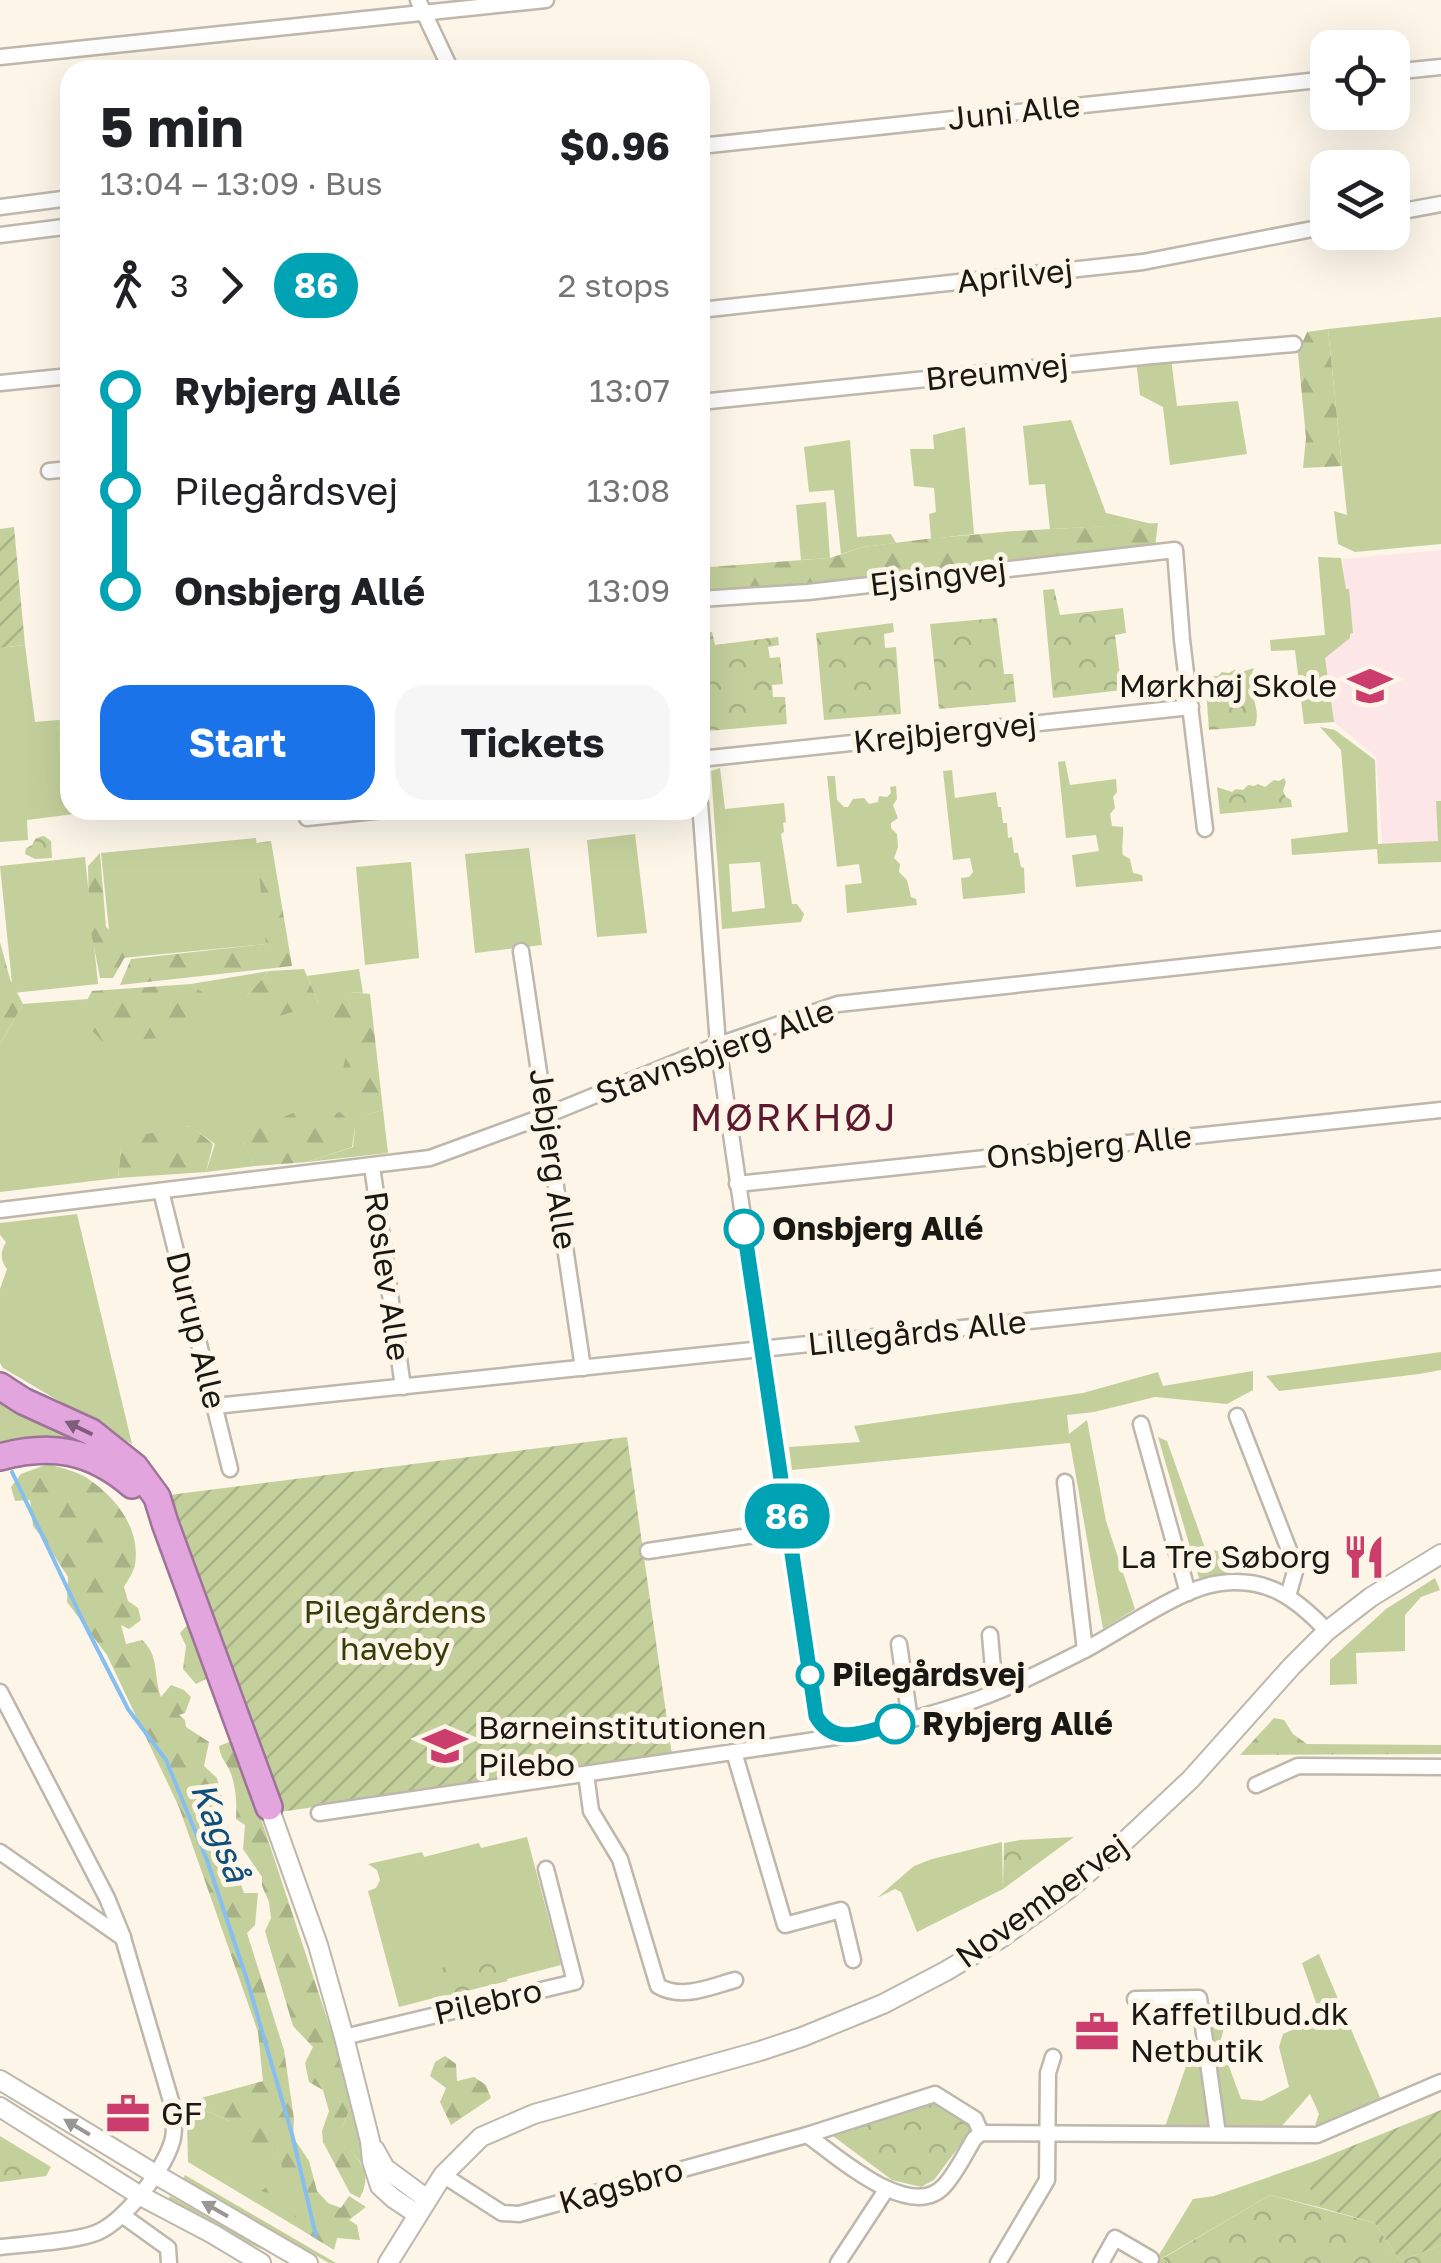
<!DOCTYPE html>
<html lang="en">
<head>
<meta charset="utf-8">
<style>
  :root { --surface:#fff; --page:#f6f6f6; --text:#202124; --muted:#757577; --accent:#1a73e8 }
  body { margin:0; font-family:"Golos Text",sans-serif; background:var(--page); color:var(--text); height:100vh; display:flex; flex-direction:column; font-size:38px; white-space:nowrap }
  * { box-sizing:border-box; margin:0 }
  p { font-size:32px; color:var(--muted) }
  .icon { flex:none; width:55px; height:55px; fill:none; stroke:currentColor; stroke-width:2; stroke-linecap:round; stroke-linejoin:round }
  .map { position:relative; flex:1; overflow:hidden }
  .panel { position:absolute; left:60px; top:60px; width:650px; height:760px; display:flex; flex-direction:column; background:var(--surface); border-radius:30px; box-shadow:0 10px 40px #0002 }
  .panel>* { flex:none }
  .badge { padding:0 20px; border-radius:32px; font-size:35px; line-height:65px }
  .controls { position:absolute; left:1310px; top:30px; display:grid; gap:20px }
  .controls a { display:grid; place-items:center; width:100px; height:100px; border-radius:20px; background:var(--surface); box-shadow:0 10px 40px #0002; font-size:50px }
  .map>.badge { position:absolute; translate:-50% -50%; box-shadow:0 0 0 5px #fff }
  .legs { display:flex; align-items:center; gap:15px; height:110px; padding:0 40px; font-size:32px }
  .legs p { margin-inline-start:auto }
  .overview { display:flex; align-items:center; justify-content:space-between; height:170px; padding:0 40px }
  h1 { font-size:55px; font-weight:700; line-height:75px }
  .cta { display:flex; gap:20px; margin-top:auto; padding:20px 40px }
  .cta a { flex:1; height:115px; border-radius:30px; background:var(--accent); color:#fff; font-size:40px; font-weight:700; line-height:115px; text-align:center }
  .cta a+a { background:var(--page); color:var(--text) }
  ul { padding:0 40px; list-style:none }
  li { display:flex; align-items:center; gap:35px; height:100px; font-size:38px }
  li i { display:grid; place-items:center; width:15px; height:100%; margin:0 12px; background:currentColor }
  li i::after { content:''; width:25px; height:25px; margin:-12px; border:8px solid; border-radius:50%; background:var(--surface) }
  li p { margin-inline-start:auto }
  li:first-child i { background:linear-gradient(#0000 50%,currentColor 0) }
  li:last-child i { background:linear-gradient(currentColor 50%,#0000 0) }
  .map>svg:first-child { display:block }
</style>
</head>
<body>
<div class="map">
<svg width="1441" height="2263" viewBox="0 0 1441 2263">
  <defs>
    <pattern id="forest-firs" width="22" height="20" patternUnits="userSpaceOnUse" patternTransform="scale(2.5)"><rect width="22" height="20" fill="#c4d09c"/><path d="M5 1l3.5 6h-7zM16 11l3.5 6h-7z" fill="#a8b286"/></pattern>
    <pattern id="park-crowns" width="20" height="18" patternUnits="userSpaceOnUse" patternTransform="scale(2.5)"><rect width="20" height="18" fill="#c4d09c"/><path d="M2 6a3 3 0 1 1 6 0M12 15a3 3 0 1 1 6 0" fill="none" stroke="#a8b286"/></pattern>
    <pattern id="garden-furrows" width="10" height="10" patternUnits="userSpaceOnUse" patternTransform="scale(2.5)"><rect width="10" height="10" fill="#c4d09c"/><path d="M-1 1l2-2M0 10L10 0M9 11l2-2" fill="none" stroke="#a8b286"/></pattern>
  </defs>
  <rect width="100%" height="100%" fill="#fcf5e8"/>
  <polygon fill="#fce6e8" points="1441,550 1441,848 1383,853 1376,757 1334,722 1304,724 1295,643 1349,638 1343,559"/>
  <g fill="#c4d09c" fill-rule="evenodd">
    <polygon points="1441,317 1441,544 1355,552 1338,544 1334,511 1347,515 1328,329"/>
    <polygon points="1171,358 1177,406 1238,401 1247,454 1170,465 1163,407 1140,395 1136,361"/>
    <polygon points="1071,420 1106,513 1152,524 1050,529 1045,484 1029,485 1023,426"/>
    <polygon points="965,427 974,534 931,539 929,514 936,512 934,488 914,486 910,449 934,449 933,435"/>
    <polygon points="850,440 857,537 891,534 896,543 863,547 841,554 834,490 809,492 804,447"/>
    <polygon points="826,502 830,558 801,560 796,505"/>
    <polygon points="707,531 711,574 700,575 700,532"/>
    <polygon points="1318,557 1341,558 1346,589 1349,589 1353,633 1350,634 1350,638 1325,658 1334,722 1304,724 1295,650 1271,651 1270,640 1325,635"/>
    <polygon points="25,645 35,722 58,720 64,807 82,813 27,820 28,840 0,842 0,648"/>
    <polygon points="1320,727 1335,730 1375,760 1378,844 1438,841 1436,801 1441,801 1441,862 1378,864 1377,849 1292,855 1291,839 1348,832 1341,750"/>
    <path d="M1065 761 1070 785 1116 779 1117 792 1113 797 1115 808 1110 814 1112 826 1123 827C1124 837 1121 846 1123 855L1130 859 1133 873 1142 875 1143 881 1076 887 1072 855 1099 851 1096 835 1066 838 1058 762Z"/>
    <path d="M720 768 725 809 784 803 786 822 783 823 784 832 781 834 792 904H797L804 914 801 922 722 929 711 771ZM760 862 765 908 732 912 729 864Z"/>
    <polygon points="952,770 955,798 996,792 998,807 1001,807 1003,823 1007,823 1008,838 1012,837 1014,853 1018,853 1021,867 1024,868 1025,893 963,899 961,878 969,877 973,872 970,858 953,860 943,771"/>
    <polygon points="827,776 835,776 837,800 844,807 848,807 853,799 864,798 869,804 878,802 879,796 887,797 891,793 890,787 896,786 897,799 893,805 898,818 891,823 891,828 897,834 898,847 894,858 900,864 899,872 907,880 911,897 916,899 917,905 847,913 845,885 862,883 859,864 837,867"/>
    <polygon points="635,834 647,933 597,937 587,840"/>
    <polygon points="256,838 267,944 112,959 101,853"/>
    <polygon points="529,848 542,945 475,953 465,854"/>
    <polygon points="85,857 98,984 13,993 0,866"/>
    <polygon points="411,862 419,958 365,965 356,867"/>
    <polygon points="359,969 363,993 350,992 348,1051 367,1115 383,1110 388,1153 307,1162 353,1147 355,1128 323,1119 243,1144 255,1166 206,1172 215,1144 190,1126 121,1150 118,1178 0,1192 0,1044 23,1004 88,999 79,1016 195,1008 208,997 191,984 269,971 247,996 319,1004 307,976"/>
    <path d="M77 1214 132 1444 3 1368 0 1363V1289L7 1269C0 1259 0 1253 6 1242L0 1235V1223Z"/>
    <polygon points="1441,1352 1441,1370 1419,1374 1279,1391 1266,1376"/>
    <polygon points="1253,1371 1253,1390 1227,1404 1155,1397 1094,1412 1067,1415 1069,1434 1087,1420 1106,1521 1135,1609 1103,1629 1070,1443 792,1470 789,1447 860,1442 854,1426 1083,1393 1158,1372 1163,1386"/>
    <path d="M0 1391 121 1461C75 1439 51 1427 0 1445Z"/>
    <polygon points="1158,1437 1167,1441 1205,1548 1226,1553 1229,1574 1199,1578"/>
    <polygon points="1435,1578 1440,1590 1421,1597 1405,1615 1405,1651 1356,1653 1357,1684 1330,1685 1330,1660 1386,1609"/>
    <polygon points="527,1837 561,1965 399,2007 368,1891 376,1888 380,1880 377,1870 368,1864 422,1852 424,1857 479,1843 481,1848"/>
    <polygon points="1002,1842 1003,1889 917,1932 901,1892 895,1889 877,1898 914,1866 932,1859"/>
    <polygon points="1319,1954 1382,2102 1329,2124 1315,2125 1319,2114 1310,2094 1281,2127 1165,2127 1208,2003 1230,2008 1220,2042 1241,2099 1262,2101 1289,2087 1279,2047 1283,2034 1321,2017 1302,1963"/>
    <polygon points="354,2100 377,2195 365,2168 351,2151 342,2127"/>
    <polygon points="202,2109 230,2121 277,2147 295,2202 295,2226 188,2162 187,2122"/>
    <polygon points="1315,2161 1322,2208 1270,2195 1154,2263 1193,2199 1214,2196"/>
    <polygon points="185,2175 336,2263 329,2263 183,2179"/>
    <polygon points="170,2196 287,2260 243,2241 168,2200"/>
  </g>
  <g fill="url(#forest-firs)">
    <polygon points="1328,329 1342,466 1303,468 1306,438 1298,353 1307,332"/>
    <polygon points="1158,523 1155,547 977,569 700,595 700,575 711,574 710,567 830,558 863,547 926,539 1014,531"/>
    <polygon points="58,720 70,723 70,809 64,807"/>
    <polygon points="271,841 292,966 120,985 131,959 266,944 256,843"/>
    <polygon points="100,853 106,927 130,948 113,978 100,978 89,921 88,866"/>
    <polygon points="0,942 10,979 23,1004 0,1044"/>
    <polygon points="304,969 319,1004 259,1022 247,996 269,971"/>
    <polygon points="191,984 209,997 196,1008 203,1019 186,1036 103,1042 78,1016 92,991"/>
    <polygon points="350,992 370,994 383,1110 367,1115 358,1104 343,1069 347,1051 327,1024"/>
    <polygon points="302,1109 323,1119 340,1112 355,1127 352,1147 307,1162 255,1166 243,1145 256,1129"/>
    <polygon points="191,1126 213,1144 206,1172 118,1178 121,1150 135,1136"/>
    <path d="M48 1464C61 1468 76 1471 87 1478 116 1497 141 1529 135 1565 133 1573 128 1580 124 1587L128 1601 138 1608 141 1620 129 1629 121 1625 126 1644 142 1640C160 1656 153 1676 161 1697L171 1685 184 1690 191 1697 185 1713 179 1715 185 1720 186 1727 209 1742 204 1766 217 1778 224 1804 223 1845 233 1849V1862L244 1893H258L255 1925 247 1933 284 2050 294 2119 293 2137 309 2161 317 2191 328 2203 341 2208 349 2196 366 2207 349 2220 357 2225 360 2240 337 2238 334 2250 295 2226 294 2202 261 2191 284 2175 277 2147 231 2146 230 2121 202 2109 187 2122 186 2102 263 2081 258 2032 179 1807 107 1655 67 1602 68 1577 42 1537 33 1526 30 1500 15 1501 11 1487 21 1474Z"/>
    <polygon points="193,1619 212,1676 196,1684 183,1669 186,1646 180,1633"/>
    <polygon points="1274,1718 1284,1720 1293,1734 1307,1744 1441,1745 1441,1754 1240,1755"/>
    <path d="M229 1742 236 1743 354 2100 342 2127 355 2140 351 2151C366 2169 370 2176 360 2198L350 2193 323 2142 322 2131 329 2111 323 2090 309 2082 305 2063 313 2047 293 2026 265 1931 271 1918 269 1902 262 1886V1877L243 1849 245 1825 236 1819C237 1803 236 1784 229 1769 224 1760 220 1756 219 1746Z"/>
    <polygon points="445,2056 456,2064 457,2081 474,2077 486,2085 491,2098 451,2125 440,2102 446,2088 430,2076 435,2062"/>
  </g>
  <g fill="url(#park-crowns)">
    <polygon points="1054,589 1060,615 1123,608 1126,633 1115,635 1120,675 1131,675 1131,689 1053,698 1043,590"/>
    <polygon points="997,618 1004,674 1013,674 1016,702 939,709 930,624"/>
    <polygon points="893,623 894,632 884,634 885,648 896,647 901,714 824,720 816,633"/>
    <polygon points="700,632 712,632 715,645 778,637 779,645 768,647 770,658 780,657 783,684 772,685 773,697 785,697 787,724 708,731 700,661"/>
    <path d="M1254 668C1243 691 1263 705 1255 726L1209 730 1205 676H1218L1222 672 1229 673 1234 670 1241 672Z"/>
    <polygon points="1284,778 1286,782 1283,791 1286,797 1291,800 1292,807 1220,814 1217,787 1232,792 1236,789 1243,790 1248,785 1254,786 1258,784 1265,787 1274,780 1279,781"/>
    <polygon points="44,836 51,841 52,858 35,859 25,854 26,848 32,845 36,838"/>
    <polygon points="1074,1837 1003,1889 1004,1843 1020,1840"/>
    <polygon points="487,1957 508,1981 441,1997 433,1970"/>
    <polygon points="934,2102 971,2123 970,2132 934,2180 921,2187 892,2180 829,2133"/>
    <polygon points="0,2136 51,2167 46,2176 0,2182"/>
    <polygon points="1270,2195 1375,2223 1400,2261 1441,2245 1441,2263 1155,2263"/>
  </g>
  <g fill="url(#garden-furrows)">
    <polygon points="14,527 25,645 0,648 0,529"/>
    <polygon points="627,1437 672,1755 280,1812 221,1653 169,1495"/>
    <polygon points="1441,2110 1441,2245 1400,2261 1375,2223 1322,2208 1308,2185 1315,2161"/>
  </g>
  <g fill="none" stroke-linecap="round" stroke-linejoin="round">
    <polyline stroke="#86bef0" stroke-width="4" points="12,1472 82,1619 128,1709 166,1760 207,1860 248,1983 292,2134 316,2236"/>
    <g stroke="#beb7ab" stroke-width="19">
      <g id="minor">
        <polyline points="418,0 451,70"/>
        <polyline points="0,57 546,0"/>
        <polyline points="1392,72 1441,67"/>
        <polyline points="700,146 1328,79"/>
        <polyline points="0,207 70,198"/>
        <polyline points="1392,213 1441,204"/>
        <polyline points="0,235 64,227"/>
        <polyline points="700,310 1143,262 1328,226"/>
        <polyline points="0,383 70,376"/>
        <polyline points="700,402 1152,356 1294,344"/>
        <polyline points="49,471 70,469"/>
        <polyline points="700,599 808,592 1175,550 1182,640 1205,829"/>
        <polyline points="700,759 1191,707"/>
        <path d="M700 803 718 1045 816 1716C822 1727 828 1734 841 1736"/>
        <polyline points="307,818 384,810"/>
        <polyline points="521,951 583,1368"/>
        <polyline points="372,1166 403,1387"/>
        <polyline points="737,1184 1441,1110"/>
        <polyline points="161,1191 230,1469"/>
        <polyline points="0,1210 430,1158 547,1115 718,1045 838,1004 1441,939"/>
        <polyline points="215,1406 1441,1278"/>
        <polyline points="1237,1416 1296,1568 1288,1596"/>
        <polyline points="1141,1424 1188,1593"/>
        <polyline points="1065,1482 1085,1650"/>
        <polyline points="648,1551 789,1530"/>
        <polyline points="990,1635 995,1692"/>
        <polyline points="899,1644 910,1720"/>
        <polyline points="0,1692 107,1898 123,1937"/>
        <polyline points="734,1752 785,1925 841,1910 853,1960"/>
        <path d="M586 1774 591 1811 620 1859 658 1986C682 2000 710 1987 735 1980"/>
        <polyline points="1256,1785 1298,1766 1441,1767"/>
        <path d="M319 1813 842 1736C882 1727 921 1718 960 1705 1003 1692 1045 1670 1085 1650 1123 1630 1182 1587 1221 1583 1268 1577 1297 1599 1327 1631"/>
        <path d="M0 1852 123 1938 174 2111C174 2121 175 2133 172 2142 163 2171 122 2225 93 2234 69 2242 26 2244 0 2247"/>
        <polyline points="1135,1999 1199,1998 1218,2134"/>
        <polyline points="344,2037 575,1982 546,1869"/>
        <path d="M807 2135C836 2155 910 2223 944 2186 956 2173 965 2154 974 2139L981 2133 1317 2135 1441 2082"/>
        <polyline points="443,2175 502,2213 519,2214 807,2135 935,2094 975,2119 981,2133"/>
        <polyline points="122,2215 168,2248 169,2263"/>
        <polyline points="838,2263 886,2190"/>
        <polyline points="998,2263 1047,2180 1048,2073 1053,2057"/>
        <polyline points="1101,2263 1115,2238 1151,2259"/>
      </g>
    </g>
    <g stroke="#beb7ab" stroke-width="22">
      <g id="tertiary">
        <polyline points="269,1807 318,1945 344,2037 370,2141 372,2161 380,2186 393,2198 417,2214"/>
        <polyline points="375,2150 385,2168 427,2199"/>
        <polyline points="388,2263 443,2175 481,2137 534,2114 760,2051 802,2037 883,2004 946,1971 1001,1938 1070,1888 1124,1842 1191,1779 1292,1666 1327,1631 1371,1597 1441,1554"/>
      </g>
    </g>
    <g stroke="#beb7ab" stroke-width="22">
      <g id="secondary">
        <polyline points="0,2080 155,2174 308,2263"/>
        <polyline points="0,2107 139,2195 213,2234 261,2263"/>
      </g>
    </g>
    <g stroke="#9d7497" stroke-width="30">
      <g id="motorway">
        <polyline points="0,1386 23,1401 91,1432 135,1467 157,1497 165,1523 269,1807"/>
        <path d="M0 1457C51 1443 91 1450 132 1485"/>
      </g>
    </g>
    <use href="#minor" stroke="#fff" stroke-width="14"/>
    <use href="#tertiary" stroke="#fff" stroke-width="18"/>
    <use href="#secondary" stroke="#fff" stroke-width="18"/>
    <use href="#motorway" stroke="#e3a5de" stroke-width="25"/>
  </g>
  <defs><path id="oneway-solid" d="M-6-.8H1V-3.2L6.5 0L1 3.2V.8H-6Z" transform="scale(2.5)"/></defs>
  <use fill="#7e5e78" href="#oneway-solid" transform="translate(79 1428) rotate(-154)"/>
  <g fill="#989795">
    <use href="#oneway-solid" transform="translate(77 2127) rotate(-149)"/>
    <use href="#oneway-solid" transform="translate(215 2209) rotate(-150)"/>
  </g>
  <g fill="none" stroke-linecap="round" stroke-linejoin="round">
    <g stroke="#fff" stroke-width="22">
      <path id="line-1" d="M744 1229 816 1716C834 1748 866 1731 895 1724"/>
    </g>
    <use href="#line-1" stroke="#00a3b4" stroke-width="15"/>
  </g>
  <defs>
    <g id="school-bare" transform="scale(3.45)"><path d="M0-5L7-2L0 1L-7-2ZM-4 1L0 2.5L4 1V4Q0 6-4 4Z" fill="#cb3d6c" stroke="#fcf5e8" stroke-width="2.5" paint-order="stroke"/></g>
    <g id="restaurant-bare" transform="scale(3.45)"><path d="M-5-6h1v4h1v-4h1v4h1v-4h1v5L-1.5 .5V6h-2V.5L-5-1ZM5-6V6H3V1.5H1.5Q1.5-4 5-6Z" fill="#cb3d6c" stroke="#fcf5e8" stroke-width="2.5" paint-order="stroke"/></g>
    <g id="office-bare" transform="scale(3.45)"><path d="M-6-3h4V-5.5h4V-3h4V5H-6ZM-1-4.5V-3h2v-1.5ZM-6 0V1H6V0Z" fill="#cb3d6c" stroke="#fcf5e8" stroke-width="2.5" paint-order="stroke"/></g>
  </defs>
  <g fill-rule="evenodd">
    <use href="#school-bare" x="1370" y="686"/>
    <use href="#restaurant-bare" x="1364" y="1557"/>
    <use href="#school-bare" x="445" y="1746"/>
    <use href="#office-bare" x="1097" y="2032"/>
    <use href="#office-bare" x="128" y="2114"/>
  </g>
  <g fill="#fff" stroke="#00a3b4" stroke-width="5">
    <circle cx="744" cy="1229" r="18"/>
    <circle cx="810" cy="1675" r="12"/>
    <circle cx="895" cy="1724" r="18"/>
  </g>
  <g text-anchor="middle" stroke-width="10" stroke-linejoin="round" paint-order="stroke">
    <g font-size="32" fill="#1a1813" stroke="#fcf5e8">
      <text transform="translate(1014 112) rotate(-6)" y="11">Juni Alle</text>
      <text transform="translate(1015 276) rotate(-6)" y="11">Aprilvej</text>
      <text transform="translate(997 372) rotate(-6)" y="11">Breumvej</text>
      <text transform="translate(938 577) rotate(-7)" y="11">Ejsingvej</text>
      <text transform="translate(945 733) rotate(-6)" y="11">Krejbjergvej</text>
      <text transform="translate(715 1052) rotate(-20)" y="11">Stavnsbjerg Alle</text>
      <text transform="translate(1089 1147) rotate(-6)" y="11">Onsbjerg Alle</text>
      <text transform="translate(553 1159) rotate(82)" y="11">Jebjerg Alle</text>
      <text transform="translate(387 1276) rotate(82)" y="11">Roslev Alle</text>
      <text transform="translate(196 1330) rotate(76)" y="11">Durup Alle</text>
      <text transform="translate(917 1333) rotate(-6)" y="11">Lillegårds Alle</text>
      <text transform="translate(1042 1901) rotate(-36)" y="11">Novembervej</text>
      <text transform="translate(488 2002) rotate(-13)" y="11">Pilebro</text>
      <text transform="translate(621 2186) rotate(-16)" y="11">Kagsbro</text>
    </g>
    <g font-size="32" fill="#1a1813" stroke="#fcf5e8" text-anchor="start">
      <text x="1337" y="697" text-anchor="end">Mørkhøj Skole</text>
      <text x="1331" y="1568" text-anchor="end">La Tre Søborg</text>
      <text x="478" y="1739">Børneinstitutionen<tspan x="478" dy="37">Pilebo</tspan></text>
      <text x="1130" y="2025">Kaffetilbud.dk<tspan x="1130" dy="37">Netbutik</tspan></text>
      <text x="161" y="2125">GF</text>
    </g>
    <g font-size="32" font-weight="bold" fill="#1a1813" stroke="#fcf5e8" text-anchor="start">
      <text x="772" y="1240">Onsbjerg Allé</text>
      <text x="832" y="1686">Pilegårdsvej</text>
      <text x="922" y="1735">Rybjerg Allé</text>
    </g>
    <g font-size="32" fill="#353d08" stroke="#fcf5e8">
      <text x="395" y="1623">Pilegårdens<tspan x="395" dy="37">haveby</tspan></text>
    </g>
    <g font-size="35" font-style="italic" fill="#0f4f7d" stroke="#fcf5e8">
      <text transform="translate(220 1832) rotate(69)" y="12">Kagså</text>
    </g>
    <g font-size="38" letter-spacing="2.5" fill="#5d192f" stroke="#fcf5e8">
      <text x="794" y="1131">MØRKHØJ</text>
    </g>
  </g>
</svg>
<div class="controls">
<a><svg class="icon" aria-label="locate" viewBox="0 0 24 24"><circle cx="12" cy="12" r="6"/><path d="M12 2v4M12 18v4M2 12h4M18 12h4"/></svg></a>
<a><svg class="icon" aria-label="layers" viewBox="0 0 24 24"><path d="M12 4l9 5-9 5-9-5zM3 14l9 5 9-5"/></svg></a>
</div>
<b class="badge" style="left:787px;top:1516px;background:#00a3b4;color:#fff">86</b>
<section class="panel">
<div class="overview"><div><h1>5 min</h1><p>13:04 – 13:09 · Bus</p></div><b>$0.96</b></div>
<div class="legs"><svg class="icon" aria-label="walk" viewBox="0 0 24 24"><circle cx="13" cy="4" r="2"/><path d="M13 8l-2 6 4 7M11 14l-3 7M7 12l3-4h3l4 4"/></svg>3<svg class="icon" aria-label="forward" viewBox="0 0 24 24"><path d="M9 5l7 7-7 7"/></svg><b class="badge" style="background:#00a3b4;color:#fff">86</b><p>2 stops</p></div>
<ul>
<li><i style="color:#00a3b4"></i><b>Rybjerg Allé</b><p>13:07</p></li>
<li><i style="color:#00a3b4"></i><span>Pilegårdsvej</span><p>13:08</p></li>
<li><i style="color:#00a3b4"></i><b>Onsbjerg Allé</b><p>13:09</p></li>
</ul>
<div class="cta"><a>Start</a><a>Tickets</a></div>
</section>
</div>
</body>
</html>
